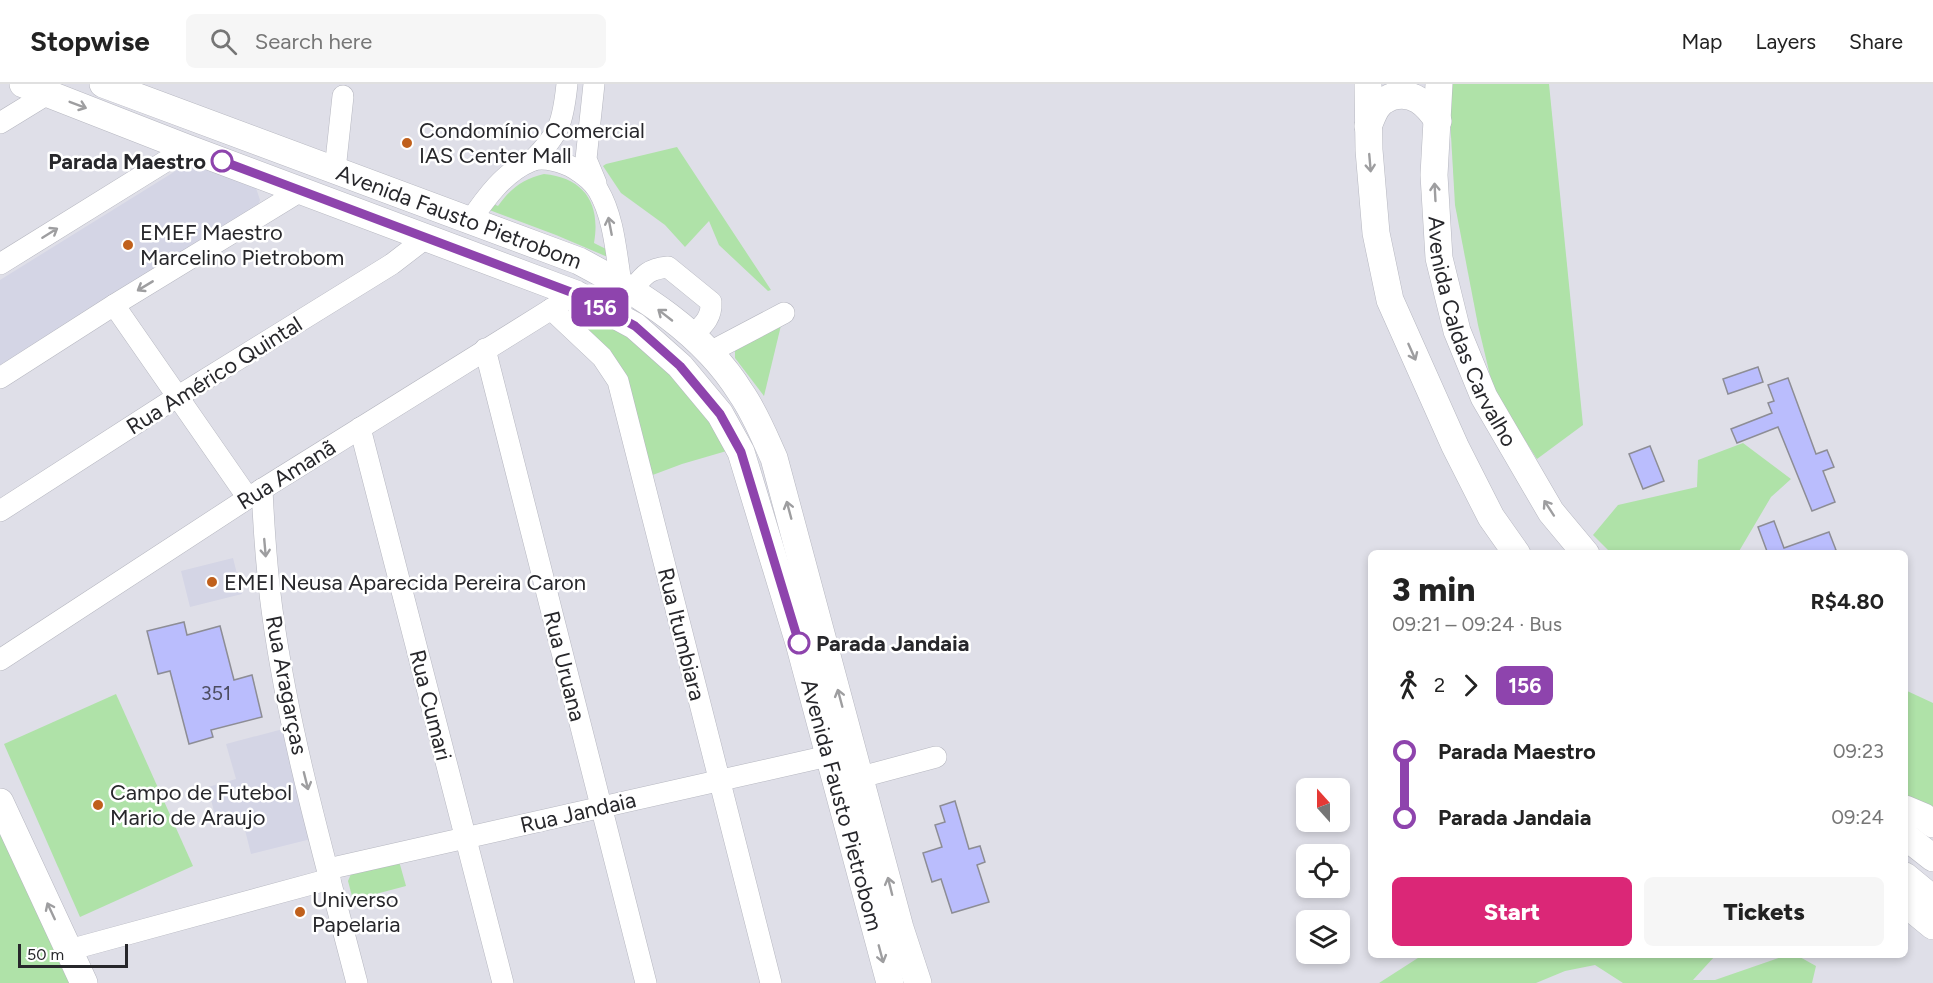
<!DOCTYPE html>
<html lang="en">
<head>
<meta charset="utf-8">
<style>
  :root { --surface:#fff; --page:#f6f6f6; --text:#222; --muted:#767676; --line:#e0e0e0; --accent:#db2777 }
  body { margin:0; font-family:Figtree,sans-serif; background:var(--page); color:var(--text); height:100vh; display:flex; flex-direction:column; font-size:22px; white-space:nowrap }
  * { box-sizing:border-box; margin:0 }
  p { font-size:20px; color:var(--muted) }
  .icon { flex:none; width:33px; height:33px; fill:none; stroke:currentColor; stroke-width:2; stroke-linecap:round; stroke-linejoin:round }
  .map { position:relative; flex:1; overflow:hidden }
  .sheet { position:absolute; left:1368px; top:466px; width:540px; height:408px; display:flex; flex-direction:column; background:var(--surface); border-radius:9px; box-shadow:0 3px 9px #0003 }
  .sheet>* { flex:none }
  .badge { padding:0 12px; border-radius:9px; font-size:21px; line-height:39px }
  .needle { width:39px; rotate:339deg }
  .controls { position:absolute; left:1296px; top:694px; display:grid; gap:12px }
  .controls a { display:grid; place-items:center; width:54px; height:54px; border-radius:9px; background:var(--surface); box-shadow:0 3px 9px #0003; font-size:30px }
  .scale { position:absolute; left:18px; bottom:15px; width:110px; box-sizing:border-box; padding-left:6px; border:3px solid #27272b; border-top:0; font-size:16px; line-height:21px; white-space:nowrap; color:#27272b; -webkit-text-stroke:4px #fff; paint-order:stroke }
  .map>.badge { position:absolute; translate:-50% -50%; box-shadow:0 0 0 3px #fff }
  .legs { display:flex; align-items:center; gap:9px; height:66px; padding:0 24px; font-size:20px }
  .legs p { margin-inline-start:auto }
  .summary { display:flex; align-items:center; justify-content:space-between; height:102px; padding:0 24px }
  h1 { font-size:33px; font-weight:800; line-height:45px }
  .cta { display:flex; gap:12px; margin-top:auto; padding:12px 24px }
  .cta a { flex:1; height:69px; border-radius:9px; background:var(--accent); color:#fff; font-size:24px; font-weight:800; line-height:69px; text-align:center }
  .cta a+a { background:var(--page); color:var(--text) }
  ul { padding:0 24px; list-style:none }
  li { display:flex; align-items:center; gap:21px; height:66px; font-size:22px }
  li i { display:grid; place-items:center; width:9px; height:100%; margin:0 8px; background:currentColor }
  li i::after { content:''; width:15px; height:15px; margin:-8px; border:4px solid; border-radius:50%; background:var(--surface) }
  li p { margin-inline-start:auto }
  li:first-child i { background:linear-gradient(#0000 50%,currentColor 0) }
  li:last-child i { background:linear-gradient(currentColor 50%,#0000 0) }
  header { display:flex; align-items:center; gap:36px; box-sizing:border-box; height:84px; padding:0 30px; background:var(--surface); border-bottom:2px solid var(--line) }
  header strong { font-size:28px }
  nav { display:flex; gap:33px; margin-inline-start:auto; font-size:21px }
  .search { width:420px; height:54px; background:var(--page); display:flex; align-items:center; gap:15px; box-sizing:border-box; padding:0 21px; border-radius:9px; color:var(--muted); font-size:22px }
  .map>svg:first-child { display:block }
</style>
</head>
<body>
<header>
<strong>Stopwise</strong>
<div class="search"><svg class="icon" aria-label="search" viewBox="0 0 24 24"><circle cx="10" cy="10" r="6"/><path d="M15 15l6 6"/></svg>Search here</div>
<nav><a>Map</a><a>Layers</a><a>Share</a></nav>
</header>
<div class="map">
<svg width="1933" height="899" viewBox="0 0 1933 899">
  <rect width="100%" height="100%" fill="#dfdfe8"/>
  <g fill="#d4d5e5">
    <polygon points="190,81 199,82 256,104 260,116 256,127 0,281 0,196 182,83"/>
    <polygon points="233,474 242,510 190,523 181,487"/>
    <polygon points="283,645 311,755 251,770 242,734 217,740 208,703 236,695 226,660"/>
  </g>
  <g fill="#afe2a8">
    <polygon points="1448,0 1549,0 1583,341 1537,375 1494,308 1478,241 1455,121"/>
    <polygon points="677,63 771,206 768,207 719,161 709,137 685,163 665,141 621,109 603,82 606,80"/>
    <path d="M544 90C584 94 601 119 594 159L608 166 610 174 556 151 484 124 489 118 498 122C511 104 523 95 544 90Z"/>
    <polygon points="577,215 668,283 730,366 682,380 650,392 624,294 559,225"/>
    <polygon points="784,229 764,312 735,274 735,261"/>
    <polygon points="1743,359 1791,395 1771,413 1738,469 1611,469 1593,451 1618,421 1697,403 1698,376"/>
    <polygon points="1905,606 1933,619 1933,735 1905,716"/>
    <polygon points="116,610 193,782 80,833 4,660"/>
    <polygon points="0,747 70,899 0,899"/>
    <polygon points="399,777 406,802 353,816 348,797 351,790"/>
    <polygon points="1421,872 1715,872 1693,896 1715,896 1784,872 1798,872 1816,882 1812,899 1623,899 1595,881 1565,887 1536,899 1379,899"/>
  </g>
  <g fill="#babdfd" stroke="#8d8d95" stroke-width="1.5">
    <polygon points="1758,283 1763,298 1728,310 1723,295"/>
    <polygon points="1788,294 1816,370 1827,366 1834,383 1823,387 1835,418 1812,427 1778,343 1737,359 1731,345 1772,329 1768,319 1774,317 1768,301"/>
    <polygon points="1650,362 1664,397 1643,405 1629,370"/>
    <polygon points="1774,437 1784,464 1829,448 1836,466 1826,470 1768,470 1758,443"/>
    <polygon points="184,538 187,551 220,542 234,596 252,591 262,633 211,646 213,653 189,660 170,587 158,590 147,547"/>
    <polygon points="955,717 969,765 980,762 985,778 977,781 989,818 952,829 941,795 932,798 923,769 942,763 935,741 945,738 940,722"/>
  </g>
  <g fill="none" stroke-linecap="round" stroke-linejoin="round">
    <g stroke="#b6b7c0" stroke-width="22">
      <g id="minor">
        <polyline points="594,0 586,75 596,99"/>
        <polyline points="0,39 49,9"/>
        <path d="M533 76C560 49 563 38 567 0"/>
        <polyline points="335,86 343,12"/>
        <path d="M470 137C485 115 504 88 531 77 543 72 564 78 575 85 583 90 593 98 598 106 614 133 616 169 621 199"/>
        <polyline points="0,180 187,64"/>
        <path d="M632 206C644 191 648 185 668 183L711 218C712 234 703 241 692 252"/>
        <polyline points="114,221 248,414"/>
        <polyline points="551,225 602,273 618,297 771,899"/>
        <polyline points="485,265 646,899"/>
        <polyline points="710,268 784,229"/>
        <polyline points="0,294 114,221 302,106"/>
        <polyline points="360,344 503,899"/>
        <path d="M262 405C264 448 267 491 273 533 290 655 326 779 357 899"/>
        <polyline points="0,427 177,313 392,180 427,153"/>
        <polyline points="0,576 248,414 561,219"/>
        <polyline points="861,693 936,673"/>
        <polyline points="328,785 828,672"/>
        <polyline points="69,866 330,795"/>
      </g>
    </g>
    <g stroke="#b6b7c0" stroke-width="28">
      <g id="major">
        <path id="s1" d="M23 0 187 64 576 210 635 242 680 282 720 330 741 368 799 559 890 899"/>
        <path id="s2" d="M103 0 579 177C640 209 704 249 741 309 755 329 764 352 774 374L900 844 918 899"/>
        <polyline points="1368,0 1369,66 1376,149 1390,216 1455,362 1491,433 1517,470"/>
        <path id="s3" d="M1439 0 1434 91 1439 174 1457 247 1484 313 1551 428 1586 470"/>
        <path d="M1368 42C1371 36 1374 26 1379 21 1382 17 1387 15 1391 13 1413 6 1427 20 1438 37"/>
        <polyline points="0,718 84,899"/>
        <polyline points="1905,725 1924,733 1933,740"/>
        <polyline points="1905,752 1933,774"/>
        <polyline points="1905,792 1933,815"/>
        <polyline points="1905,819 1933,842"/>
      </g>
    </g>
    <use href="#minor" stroke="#fff" stroke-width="21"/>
    <use href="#major" stroke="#fff" stroke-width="27"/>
  </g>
  <defs><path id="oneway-shaft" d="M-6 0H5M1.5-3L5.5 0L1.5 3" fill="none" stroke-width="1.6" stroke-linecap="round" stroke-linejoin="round" transform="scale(1.5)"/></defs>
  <g stroke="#9e9ea0">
    <use href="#oneway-shaft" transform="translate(78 21) rotate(21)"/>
    <use href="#oneway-shaft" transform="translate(1370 79) rotate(85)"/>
    <use href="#oneway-shaft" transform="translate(1435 108) rotate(-93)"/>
    <use href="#oneway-shaft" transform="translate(610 142) rotate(-101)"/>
    <use href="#oneway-shaft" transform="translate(50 149) rotate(-32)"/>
    <use href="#oneway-shaft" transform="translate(145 202) rotate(149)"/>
    <use href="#oneway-shaft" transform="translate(665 231) rotate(-142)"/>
    <use href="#oneway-shaft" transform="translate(1412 268) rotate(66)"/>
    <use href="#oneway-shaft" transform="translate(1549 424) rotate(-123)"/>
    <use href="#oneway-shaft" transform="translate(789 426) rotate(-105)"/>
    <use href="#oneway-shaft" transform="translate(265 464) rotate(85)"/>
    <use href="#oneway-shaft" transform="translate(840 614) rotate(-105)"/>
    <use href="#oneway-shaft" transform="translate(306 697) rotate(76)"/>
    <use href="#oneway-shaft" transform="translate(890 802) rotate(-104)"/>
    <use href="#oneway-shaft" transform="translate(51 827) rotate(-115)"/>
    <use href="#oneway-shaft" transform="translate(881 870) rotate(75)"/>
  </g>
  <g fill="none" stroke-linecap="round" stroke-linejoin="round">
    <g stroke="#fff" stroke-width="14">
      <polyline id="line-1" points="222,77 576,210 635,242 680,282 720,330 741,368 799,559"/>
    </g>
    <use href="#line-1" stroke="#8e44ad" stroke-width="9"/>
  </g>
  <g fill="#c0601c" stroke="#fff" stroke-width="2">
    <circle cx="407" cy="59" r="6"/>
    <circle cx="128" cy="161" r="6"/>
    <circle cx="212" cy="498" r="6"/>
    <circle cx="98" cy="721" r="6"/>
    <circle cx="300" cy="828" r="6"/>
  </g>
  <g fill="#fff" stroke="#8e44ad" stroke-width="3">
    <circle cx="222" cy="77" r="10"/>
    <circle cx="799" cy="559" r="10"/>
  </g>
  <g text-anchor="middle" stroke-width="5" stroke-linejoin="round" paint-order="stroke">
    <g font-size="20" fill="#4c4c60">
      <text x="216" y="616">351</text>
    </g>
    <g font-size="22" fill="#27272b" stroke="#fff" text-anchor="start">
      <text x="419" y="54">Condomínio Comercial<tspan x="419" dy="25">IAS Center Mall</tspan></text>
      <text x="140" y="156">EMEF Maestro<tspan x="140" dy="25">Marcelino Pietrobom</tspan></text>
      <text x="224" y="506">EMEI Neusa Aparecida Pereira Caron</text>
      <text x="110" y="716">Campo de Futebol<tspan x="110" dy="25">Mario de Araujo</tspan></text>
      <text x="312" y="823">Universo<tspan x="312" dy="25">Papelaria</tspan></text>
    </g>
    <g font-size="22" font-weight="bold" fill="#27272b" stroke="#fff" text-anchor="end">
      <text x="206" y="85">Parada Maestro</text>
      <text x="816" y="567" text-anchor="start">Parada Jandaia</text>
    </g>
    <g font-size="22" fill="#27272b" stroke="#fff">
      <text dy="8" stroke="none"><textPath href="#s2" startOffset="380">Avenida Fausto Pietrobom</textPath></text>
      <text dy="8" stroke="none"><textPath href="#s3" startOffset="254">Avenida Caldas Carvalho</textPath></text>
      <text transform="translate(214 291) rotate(-32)" y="8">Rua Américo Quintal</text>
      <text transform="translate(286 390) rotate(-32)" y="8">Rua Amanã</text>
      <text transform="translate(682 550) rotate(76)" y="8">Rua Itumbiara</text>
      <text transform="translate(565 582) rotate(76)" y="8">Rua Uruana</text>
      <text transform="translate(287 601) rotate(79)" y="8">Rua Aragarças</text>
      <text transform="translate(431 621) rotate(76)" y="8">Rua Cumari</text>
      <text dy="8" stroke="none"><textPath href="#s1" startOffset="1192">Avenida Fausto Pietrobom</textPath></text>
      <text transform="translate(578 728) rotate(-13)" y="8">Rua Jandaia</text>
    </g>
  </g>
</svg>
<div class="controls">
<a><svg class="needle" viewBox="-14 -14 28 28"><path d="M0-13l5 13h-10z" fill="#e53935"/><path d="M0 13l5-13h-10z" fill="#767676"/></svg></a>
<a><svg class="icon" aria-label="locate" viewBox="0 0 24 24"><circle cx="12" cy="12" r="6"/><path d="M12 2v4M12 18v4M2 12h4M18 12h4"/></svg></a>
<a><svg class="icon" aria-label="layers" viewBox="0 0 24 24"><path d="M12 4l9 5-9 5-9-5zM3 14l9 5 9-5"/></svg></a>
</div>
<div class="scale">50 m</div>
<b class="badge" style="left:600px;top:223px;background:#8e44ad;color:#fff">156</b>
<section class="sheet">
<div class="summary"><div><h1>3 min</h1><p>09:21 – 09:24 · Bus</p></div><b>R$4.80</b></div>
<div class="legs"><svg class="icon" aria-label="walk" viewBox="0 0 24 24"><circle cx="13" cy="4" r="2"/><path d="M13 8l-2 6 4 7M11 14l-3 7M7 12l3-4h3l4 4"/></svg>2<svg class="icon" aria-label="forward" viewBox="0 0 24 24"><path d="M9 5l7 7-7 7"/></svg><b class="badge" style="background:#8e44ad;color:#fff">156</b></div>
<ul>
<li><i style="color:#8e44ad"></i><b>Parada Maestro</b><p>09:23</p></li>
<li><i style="color:#8e44ad"></i><b>Parada Jandaia</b><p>09:24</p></li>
</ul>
<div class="cta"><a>Start</a><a>Tickets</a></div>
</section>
</div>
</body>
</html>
